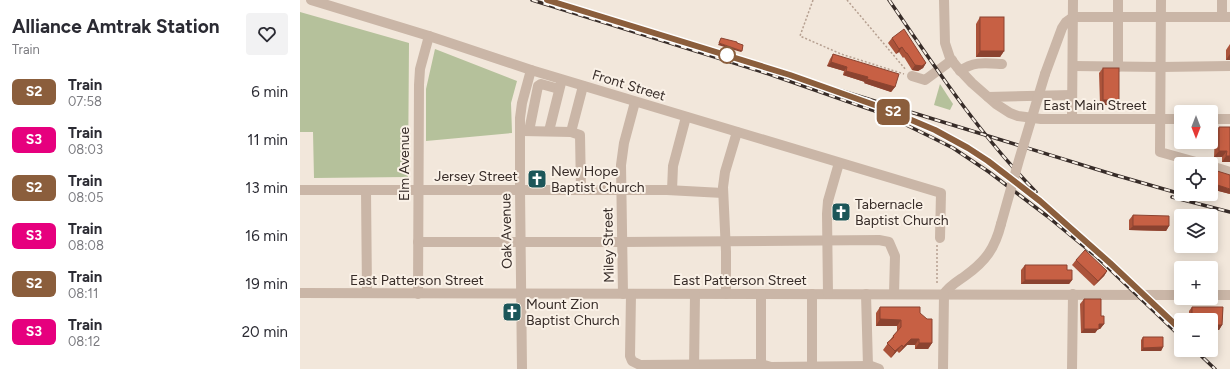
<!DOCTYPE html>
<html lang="en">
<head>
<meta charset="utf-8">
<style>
  :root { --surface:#fff; --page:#f2f2f3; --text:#2b2b33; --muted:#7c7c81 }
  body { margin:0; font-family:Figtree,sans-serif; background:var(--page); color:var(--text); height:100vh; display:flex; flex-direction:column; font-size:15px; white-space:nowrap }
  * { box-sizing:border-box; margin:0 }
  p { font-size:13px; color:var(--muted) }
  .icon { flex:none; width:22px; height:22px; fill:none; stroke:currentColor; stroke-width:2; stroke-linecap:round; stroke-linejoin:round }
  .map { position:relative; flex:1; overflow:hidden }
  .drawer { display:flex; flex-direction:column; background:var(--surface); width:300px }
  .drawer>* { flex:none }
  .badge { padding:0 8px; border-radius:6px; font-size:14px; line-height:26px }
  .needle { width:26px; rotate:180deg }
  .tools { position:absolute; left:874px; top:105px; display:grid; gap:8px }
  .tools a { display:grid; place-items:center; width:44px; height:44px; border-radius:4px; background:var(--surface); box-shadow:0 2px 10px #0003; font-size:20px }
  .map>.badge { position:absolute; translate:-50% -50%; box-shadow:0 0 0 2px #fff }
  .round { display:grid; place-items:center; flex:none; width:42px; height:42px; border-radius:4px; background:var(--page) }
  .summary { display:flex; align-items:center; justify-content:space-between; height:68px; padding:0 12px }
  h1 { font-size:19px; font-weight:700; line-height:30px }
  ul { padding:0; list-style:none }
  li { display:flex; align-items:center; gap:12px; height:48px; padding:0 12px }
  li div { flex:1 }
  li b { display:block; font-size:15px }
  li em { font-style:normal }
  li .badge { min-width:44px; font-weight:700; text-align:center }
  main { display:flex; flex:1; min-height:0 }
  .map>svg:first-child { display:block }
</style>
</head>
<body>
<main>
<section class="drawer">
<div class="summary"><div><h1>Alliance Amtrak Station</h1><p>Train</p></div><a class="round"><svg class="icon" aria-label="heart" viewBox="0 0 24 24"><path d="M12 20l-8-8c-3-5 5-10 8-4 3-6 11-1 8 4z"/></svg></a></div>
<ul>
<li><span class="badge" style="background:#8b5e3c;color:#fff">S2</span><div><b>Train</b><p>07:58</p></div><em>6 min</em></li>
<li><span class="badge" style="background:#e6007e;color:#fff">S3</span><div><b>Train</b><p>08:03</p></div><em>11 min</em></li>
<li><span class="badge" style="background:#8b5e3c;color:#fff">S2</span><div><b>Train</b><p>08:05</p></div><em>13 min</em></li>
<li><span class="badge" style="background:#e6007e;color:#fff">S3</span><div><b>Train</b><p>08:08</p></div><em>16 min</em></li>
<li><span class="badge" style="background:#8b5e3c;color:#fff">S2</span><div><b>Train</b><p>08:11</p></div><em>19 min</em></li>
<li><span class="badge" style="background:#e6007e;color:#fff">S3</span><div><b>Train</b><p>08:12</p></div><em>20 min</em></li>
</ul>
</section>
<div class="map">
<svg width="930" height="369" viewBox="0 0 930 369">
  <rect width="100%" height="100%" fill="#f2e7db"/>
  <g fill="#b5c19b">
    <polygon points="0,12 109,43 108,177 14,178 13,132 0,132"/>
    <polygon points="135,49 217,81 211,103 212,133 126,141 126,89"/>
    <polygon points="640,84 653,104 650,110 634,105"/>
  </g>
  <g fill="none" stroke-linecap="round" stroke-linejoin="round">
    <g stroke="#b6a091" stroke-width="1.5" stroke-dasharray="2 2" stroke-linecap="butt">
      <polyline points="513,0 500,36 541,54 604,74"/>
      <polyline points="547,0 606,70"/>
      <polyline points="637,283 637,245"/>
    </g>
    <g stroke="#cab6a7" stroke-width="10">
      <polyline points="11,0 129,36 231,70 641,193 640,238"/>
      <polyline points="644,0 645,43 650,58 657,67 672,83 696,104 710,113 718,116 741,119 881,119"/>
      <polyline points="818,0 818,67"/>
      <polyline points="861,0 860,152 903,164"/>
      <polyline points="922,0 922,17"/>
      <polyline points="773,17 930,17"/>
      <polyline points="773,66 861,67 930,66"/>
      <path d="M660 71C674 61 685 63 702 64"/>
      <polyline points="745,74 762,28 766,22 773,17"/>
      <polyline points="612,76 625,80 652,60"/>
      <polyline points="688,97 772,95"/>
      <polyline points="772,118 773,0"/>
      <polyline points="911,119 930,119"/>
      <polyline points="223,131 271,132"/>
      <polyline points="229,131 238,86 241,84 259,89"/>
      <polyline points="249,131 261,83"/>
      <polyline points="911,166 930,172"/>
      <polyline points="0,190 367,190 423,193"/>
      <polyline points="66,190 67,293"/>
      <polyline points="281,190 280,135 271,132 283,86"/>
      <polyline points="372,190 373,166 386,117"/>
      <polyline points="118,242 322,242 579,240 589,242 595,256 594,294"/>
      <polyline points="0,293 881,295"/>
      <polyline points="118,294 119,85 120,69 129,36"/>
      <polyline points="323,294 321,165 324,143 335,102"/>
      <polyline points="331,294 330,356 332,361 340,365 461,364 471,367 571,366 579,369"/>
      <polyline points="426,294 426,252 423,187 425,172 437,132"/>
      <polyline points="461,294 461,369"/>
      <polyline points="528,294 527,214 528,201 539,163"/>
      <polyline points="566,294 568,366 573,369"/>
      <path d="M644 294C649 286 658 281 665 276 686 261 695 248 701 224"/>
      <polyline points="911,295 930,295"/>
      <polyline points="222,369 220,190 220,118 222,103 231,70"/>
      <polyline points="394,369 395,294"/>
      <polyline points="512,369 512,294"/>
      <polyline points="643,369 644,294"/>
      <polyline points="772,369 773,294"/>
    </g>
    <g stroke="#372c28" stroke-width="3.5">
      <g id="rail">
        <polyline points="232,0 469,74 572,110 596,120 633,138 653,148 689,172 747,216 797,257 881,337"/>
        <path d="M589 0C635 67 679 134 736 192"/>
        <polyline points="474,70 815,175 881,194"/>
        <path d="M594 112C663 138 716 179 770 228"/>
        <polyline points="872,197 930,212"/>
        <polyline points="768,223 795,249"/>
        <polyline points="895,350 915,369"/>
      </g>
    </g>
    <use href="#rail" stroke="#faf1e7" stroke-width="2" stroke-dasharray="6" stroke-linecap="butt"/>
    <polyline stroke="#cab6a7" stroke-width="10" points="701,224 719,160 745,74"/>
  </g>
  <g fill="#ab533a">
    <polygon points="680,17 704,51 700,57 676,57 676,24"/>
    <polygon points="592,38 626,63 623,68 618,71 612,70 604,57 603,58 599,52 596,54 588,43"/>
    <polygon points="930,44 930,60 926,60 926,50"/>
    <polygon points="533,54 595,87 591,92 564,83 565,82 543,75 544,71 527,66 530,59"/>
    <polygon points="803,68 816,105 800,105 799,73"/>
    <polygon points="919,127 930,162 922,162 922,157 914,157 915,133"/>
    <polygon points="914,170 930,194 911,189 911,175"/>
    <polygon points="833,215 869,226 866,231 829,230 829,220"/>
    <polygon points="776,260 807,271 804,276 794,286 772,265"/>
    <polygon points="725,265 767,270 772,280 769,284 721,284 721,270"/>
    <polygon points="784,299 801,316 804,324 800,329 798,329 795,333 781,333 780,304"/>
    <polygon points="580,307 620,313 632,343 628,349 615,349 615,345 607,345 599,353 597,351 591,358 583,350 593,336 597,332 597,326 576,326 576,313"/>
    <polygon points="892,307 923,307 922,325 919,330 911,330 911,320 889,320 889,311"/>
    <polygon points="843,337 863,347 861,351 841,351 841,340"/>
  </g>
  <g fill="#8b4330">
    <polygon points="419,43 442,51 441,52 418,45"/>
    <polygon points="602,47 599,52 596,54 599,49"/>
    <polygon points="680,51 704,51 700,57 676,57"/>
    <polygon points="930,54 930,60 926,60"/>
    <polygon points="531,62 547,67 544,71 527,66"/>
    <polygon points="626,63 623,68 618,71 612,70 615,65"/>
    <polygon points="546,71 568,77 565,82 543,75"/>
    <polygon points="567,79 595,87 591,92 564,83"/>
    <polygon points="803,100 819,100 816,105 800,105"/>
    <polygon points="919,151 927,151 922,157 914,157"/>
    <polygon points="926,156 930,156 930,162 922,162"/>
    <polygon points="911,183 930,189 930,194 911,189"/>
    <polygon points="833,226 869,226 866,231 829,230"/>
    <polygon points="807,271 804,276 794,286 798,281"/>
    <polygon points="725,280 772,280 769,284 721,284"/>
    <polygon points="580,319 601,320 597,326 576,326"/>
    <polygon points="799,324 804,324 800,329 798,329 795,333 781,333 784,329"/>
    <polygon points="911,325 922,325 919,330 911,330"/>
    <polygon points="611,339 619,339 615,345 607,345 599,353 603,347"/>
    <polygon points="619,343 632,343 628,349 615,349"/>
    <polygon points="602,345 597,351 591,358 595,351"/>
    <polygon points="863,347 861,351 841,351 843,348"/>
  </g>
  <g fill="#c76044" stroke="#8b4330">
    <rect x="680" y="17" width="24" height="34"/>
    <polygon points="604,29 626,63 622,66 615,65 607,53 606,53 602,47 599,49 592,38"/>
    <polygon points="421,38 437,42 437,43 443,45 442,51 419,43"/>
    <polygon points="533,54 599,74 595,87 567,79 568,77 546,71 547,67 531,62"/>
    <rect x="803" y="68" width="16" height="32"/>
    <polygon points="919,127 930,127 930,156 926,156 927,151 919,151"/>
    <polygon points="914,170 930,175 930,189 911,183"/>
    <polygon points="833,215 869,216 869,226 833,226"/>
    <polygon points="785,250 807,271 798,281 776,260"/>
    <polygon points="725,265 767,265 767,270 772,270 772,280 725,280"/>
    <polygon points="784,299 801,299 801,316 804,316 804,324 799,324 799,329 784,329"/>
    <polygon points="580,307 620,307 620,313 627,319 632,319 632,343 619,343 619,339 611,339 603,347 602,345 595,351 587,343 594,337 593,336 601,327 601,320 580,319"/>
    <polygon points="892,307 923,307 922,325 911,325 911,320 892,320"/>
    <polygon points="843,337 863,337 863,347 843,348"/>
  </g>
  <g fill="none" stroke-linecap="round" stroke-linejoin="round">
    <g stroke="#fff" stroke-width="9">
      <polyline id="line" points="247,0 490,75 583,108 635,130 668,148 688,161 740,201 810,263 881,330"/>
    </g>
    <use href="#line" stroke="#8b5e3c" stroke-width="6"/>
  </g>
  <defs>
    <g id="church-square" transform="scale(1)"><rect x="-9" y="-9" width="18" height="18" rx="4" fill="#1c5659" stroke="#faf1e7"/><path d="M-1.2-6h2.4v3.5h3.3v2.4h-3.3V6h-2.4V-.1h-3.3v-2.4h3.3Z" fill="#fff"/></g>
  </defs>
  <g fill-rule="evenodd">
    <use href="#church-square" x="237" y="179"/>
    <use href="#church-square" x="541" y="212"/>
    <use href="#church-square" x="212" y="312"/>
  </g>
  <circle fill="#fff" stroke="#8b5e3c" stroke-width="2" cx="427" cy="55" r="8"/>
  <g text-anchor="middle" stroke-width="4" stroke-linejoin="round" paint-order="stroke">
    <g font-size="14" fill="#372c28" stroke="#faf1e7">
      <text transform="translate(329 85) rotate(17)" y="5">Front Street</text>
      <text x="795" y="110">East Main Street</text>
      <text transform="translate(104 164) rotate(-90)" y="5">Elm Avenue</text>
      <text x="176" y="181">Jersey Street</text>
      <text transform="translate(206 231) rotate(-91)" y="5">Oak Avenue</text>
      <text transform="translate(308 245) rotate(-91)" y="5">Miley Street</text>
      <text x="117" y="285">East Patterson Street</text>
      <text x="440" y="285">East Patterson Street</text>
    </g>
    <g font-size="14" fill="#372c28" stroke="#faf1e7" text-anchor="start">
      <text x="251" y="176">New Hope<tspan x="251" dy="16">Baptist Church</tspan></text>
      <text x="555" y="209">Tabernacle<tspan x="555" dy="16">Baptist Church</tspan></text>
      <text x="226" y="309">Mount Zion<tspan x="226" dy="16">Baptist Church</tspan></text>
    </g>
  </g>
</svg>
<div class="tools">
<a><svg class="needle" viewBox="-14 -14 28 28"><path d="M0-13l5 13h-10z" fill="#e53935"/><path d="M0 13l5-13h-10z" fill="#7c7c81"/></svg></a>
<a><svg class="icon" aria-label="locate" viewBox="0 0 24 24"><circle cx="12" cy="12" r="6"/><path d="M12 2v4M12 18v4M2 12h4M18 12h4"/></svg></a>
<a><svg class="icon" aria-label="layers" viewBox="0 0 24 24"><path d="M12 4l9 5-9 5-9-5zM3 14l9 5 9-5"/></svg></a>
<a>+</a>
<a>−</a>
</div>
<b class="badge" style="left:593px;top:112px;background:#8b5e3c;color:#fff">S2</b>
</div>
</main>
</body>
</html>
